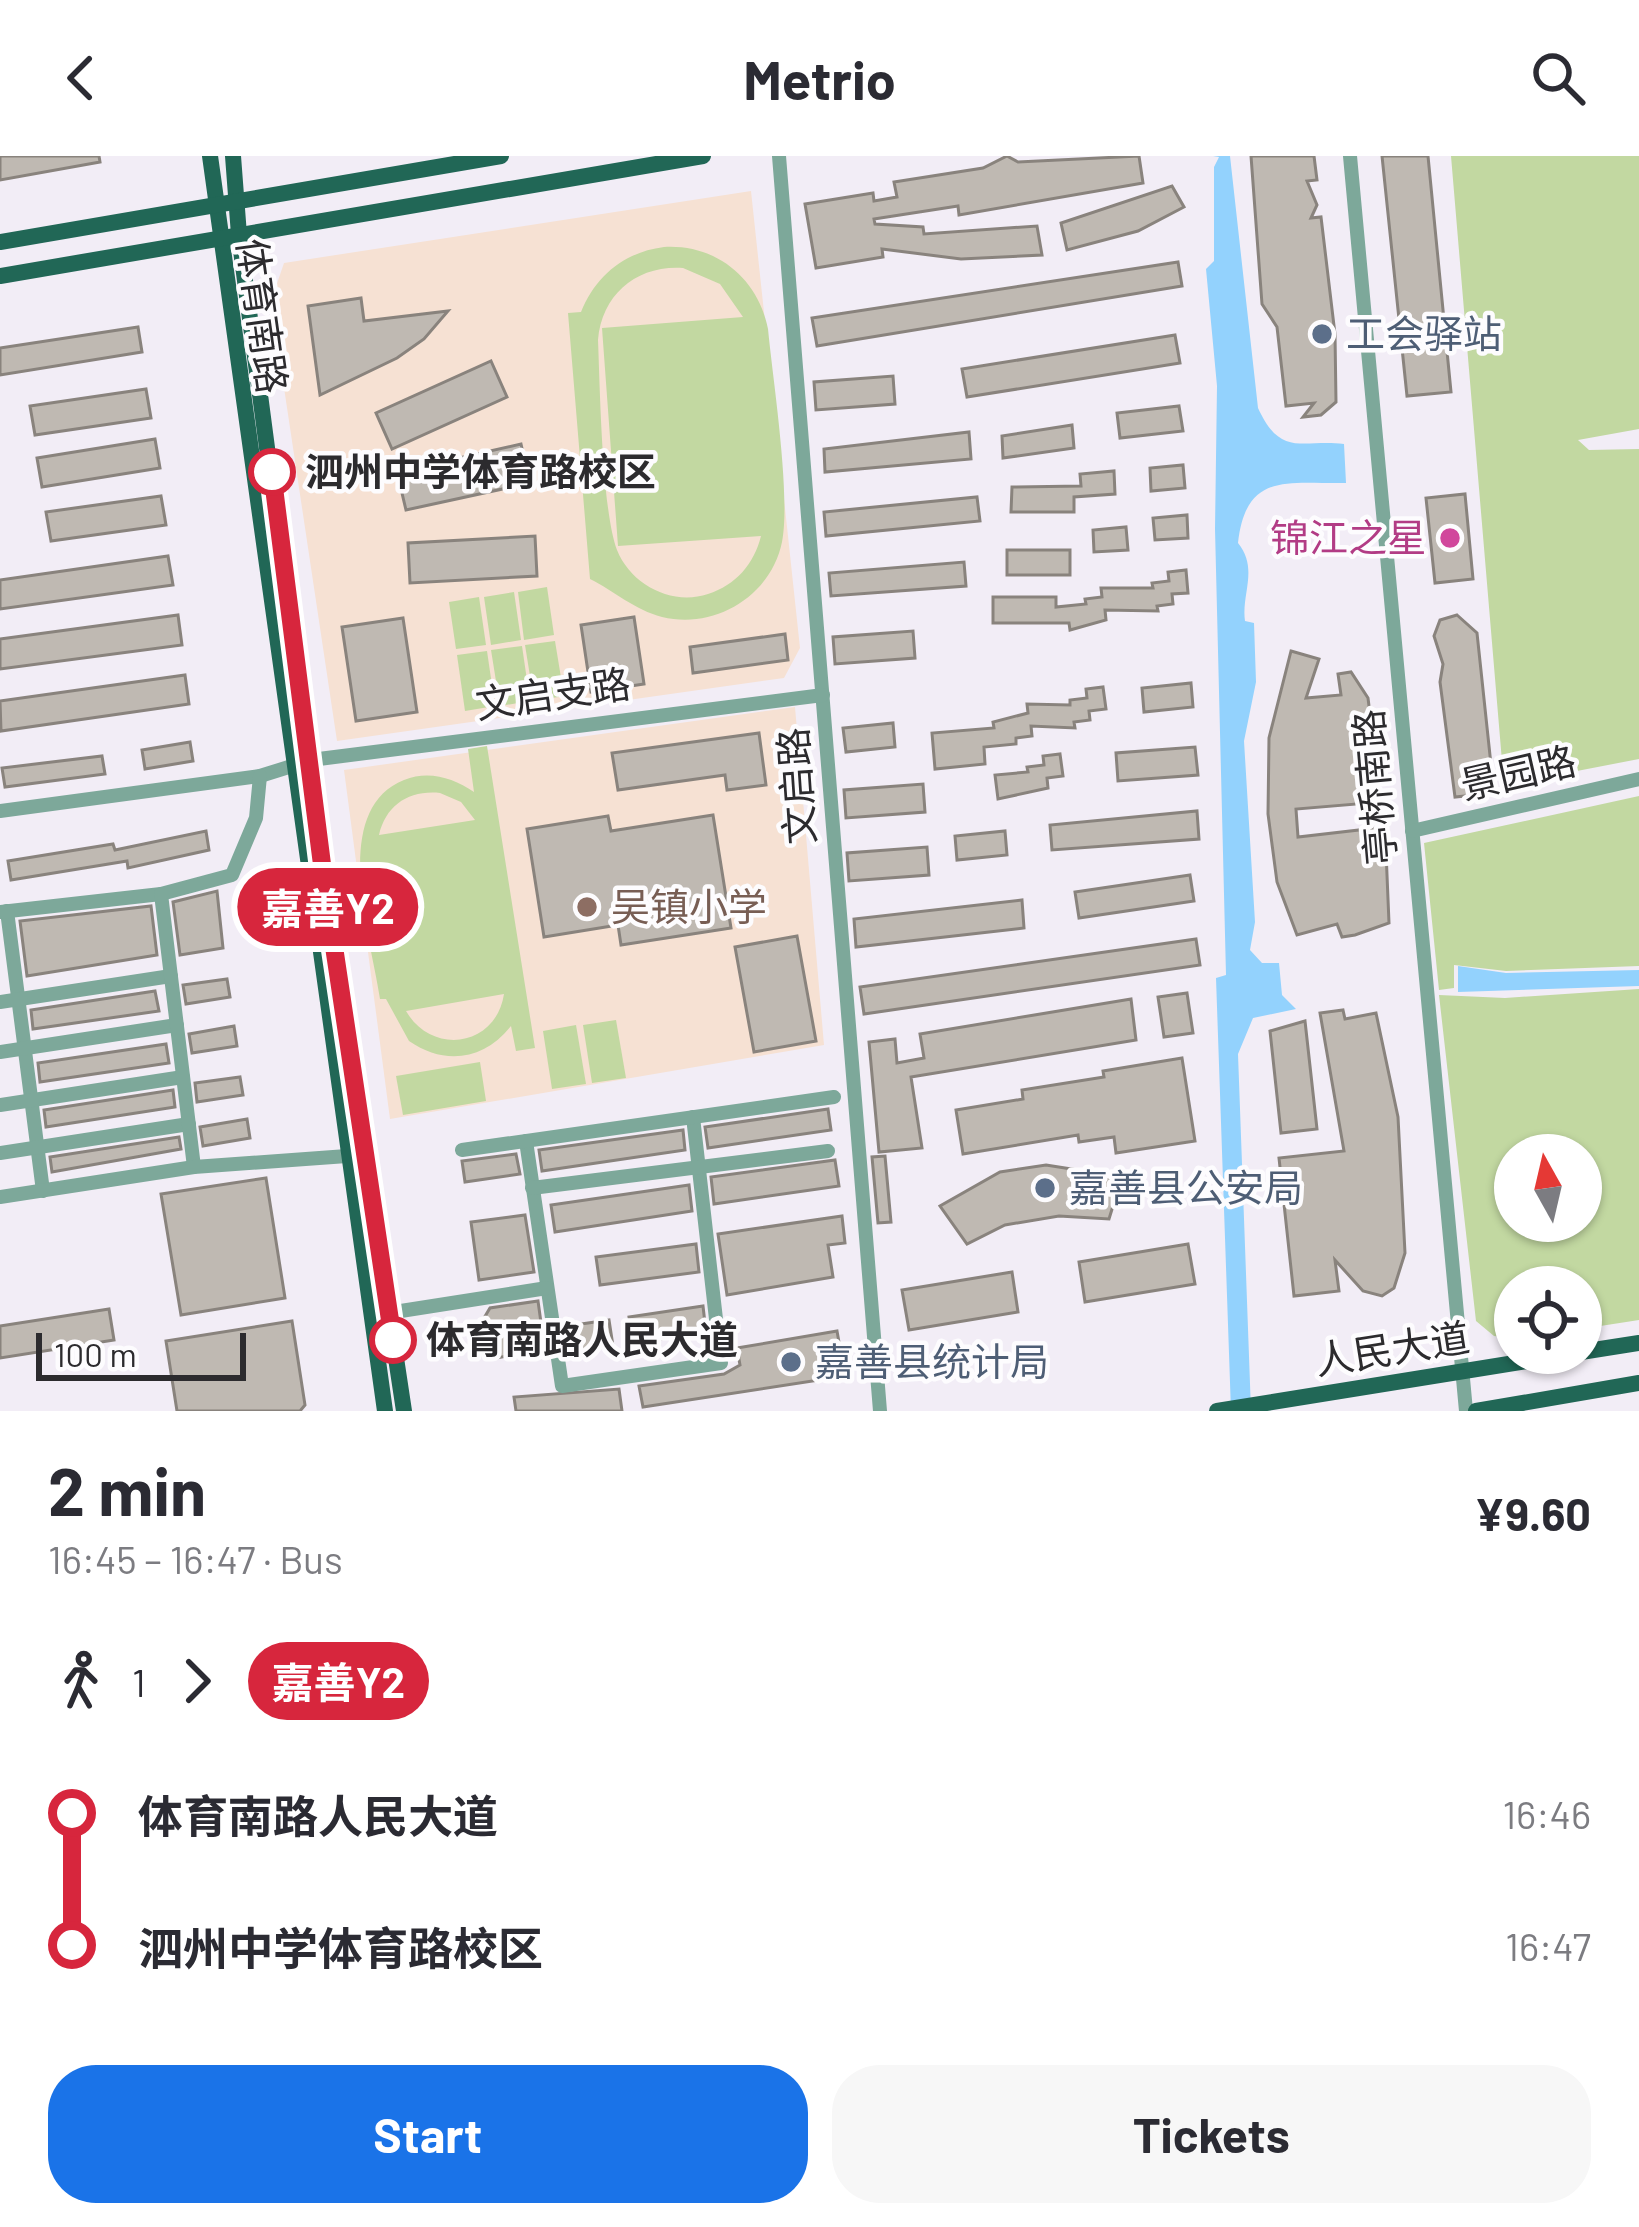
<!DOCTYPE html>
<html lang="en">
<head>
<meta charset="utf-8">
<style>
  :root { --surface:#fff; --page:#f7f7f7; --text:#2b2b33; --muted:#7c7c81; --accent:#1a73e8 }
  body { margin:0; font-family:Barlow,"Noto Sans SC",sans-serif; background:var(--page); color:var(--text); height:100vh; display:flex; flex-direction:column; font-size:45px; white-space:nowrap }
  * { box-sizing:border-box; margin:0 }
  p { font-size:39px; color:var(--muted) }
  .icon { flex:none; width:66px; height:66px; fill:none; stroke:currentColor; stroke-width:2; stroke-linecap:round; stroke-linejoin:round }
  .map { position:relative; height:1255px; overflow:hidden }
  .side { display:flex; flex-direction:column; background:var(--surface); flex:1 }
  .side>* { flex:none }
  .badge { padding:0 24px; border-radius:39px; font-size:42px; line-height:78px }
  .needle { width:78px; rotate:352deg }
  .buttons { position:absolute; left:1494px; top:978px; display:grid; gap:24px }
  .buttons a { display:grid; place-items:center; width:108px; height:108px; border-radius:50%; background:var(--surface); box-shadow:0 3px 9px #0004; font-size:60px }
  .scale { position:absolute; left:36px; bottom:30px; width:210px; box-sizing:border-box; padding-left:12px; border:6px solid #2c2b2e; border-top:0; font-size:33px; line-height:42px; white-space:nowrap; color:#2c2b2e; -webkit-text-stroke:9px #fdfcfe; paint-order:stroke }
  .map>.badge { position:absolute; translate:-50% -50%; box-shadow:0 0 0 6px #fff }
  .legs { display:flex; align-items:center; gap:18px; height:132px; padding:0 48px; font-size:39px }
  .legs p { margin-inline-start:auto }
  .head { display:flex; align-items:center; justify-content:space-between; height:204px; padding:0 48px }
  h1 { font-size:66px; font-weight:700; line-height:90px }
  .primary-button { display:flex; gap:24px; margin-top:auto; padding:24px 48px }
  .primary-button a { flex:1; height:138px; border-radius:48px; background:var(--accent); color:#fff; font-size:48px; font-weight:700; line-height:138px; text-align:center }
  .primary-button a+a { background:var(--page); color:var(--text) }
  ul { padding:0 48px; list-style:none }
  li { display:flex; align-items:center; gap:42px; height:132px; font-size:45px }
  li i { display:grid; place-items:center; width:18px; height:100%; margin:0 15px; background:currentColor }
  li i::after { content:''; width:30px; height:30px; margin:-15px; border:9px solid; border-radius:50%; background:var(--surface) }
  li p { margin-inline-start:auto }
  li:first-child i { background:linear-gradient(#0000 50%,currentColor 0) }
  li:last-child i { background:linear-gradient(currentColor 50%,#0000 0) }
  header { display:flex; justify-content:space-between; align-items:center; height:156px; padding:0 48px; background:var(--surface); font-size:54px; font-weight:700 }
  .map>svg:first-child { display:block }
</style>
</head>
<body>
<header><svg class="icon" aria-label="back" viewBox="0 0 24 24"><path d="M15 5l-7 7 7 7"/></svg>Metrio<svg class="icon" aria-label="search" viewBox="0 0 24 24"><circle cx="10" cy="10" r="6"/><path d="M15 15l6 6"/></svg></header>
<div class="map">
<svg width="1639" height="1255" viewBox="0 0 1639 1255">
  <rect width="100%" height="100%" fill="#f2edf6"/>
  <g fill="#f6e1d3">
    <polygon points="751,35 800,492 784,522 337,585 271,145 284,107"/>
    <polygon points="795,551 824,889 390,963 344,614"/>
  </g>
  <g fill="#c2d8a1" fill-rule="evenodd">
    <polygon points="1451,0 1639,0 1639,273 1578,284 1589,294 1639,293 1639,603 1504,629"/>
    <path d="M664 91C716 88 758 122 768 173 773 225 791 339 782 386 771 440 715 474 662 461 635 454 614 435 590 423L568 157 581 156C596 119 625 96 664 91ZM683 112 720 128 743 161 602 172 618 390 761 380C754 408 736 429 708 438 672 450 631 429 617 394 602 355 600 232 598 184 602 138 637 109 683 112Z"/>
    <polygon points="547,431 554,479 524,484 518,436"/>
    <polygon points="514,436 521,484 491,489 484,441"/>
    <polygon points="479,441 486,489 456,493 449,446"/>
    <polygon points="555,485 564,540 534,545 525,489"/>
    <polygon points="522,490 530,545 500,550 491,494"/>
    <polygon points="487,495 495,550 465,555 457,499"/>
    <path d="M487 590 535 892 516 895 511 870C484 904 445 910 409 885L386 843H380C371 781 329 654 404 624 429 614 453 622 474 636L468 593ZM440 637 461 646 475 664 379 679C386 649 409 634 440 637ZM504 838C496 891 432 900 406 855Z"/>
    <polygon points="1639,640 1639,810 1506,815 1454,809 1454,832 1439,834 1424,687"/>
    <path d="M1639 833V1164L1581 1173V1131H1515V1183L1494 1180 1476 1165 1439 839 1505 842ZM1515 999H1581V1065H1515Z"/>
    <polygon points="616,864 626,922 592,927 583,869"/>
    <polygon points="576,869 586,928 552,933 543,875"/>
    <polygon points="480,906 486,945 403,959 396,920"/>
  </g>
  <g fill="#93d2fd">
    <path d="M1213 0H1230L1258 252C1281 302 1302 283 1344 288L1346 327C1288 328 1246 315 1238 387 1259 413 1241 438 1245 465L1254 467 1256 526 1244 585 1255 766 1250 794 1262 807H1279L1282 839 1296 853 1253 862 1238 898 1251 1255H1231L1216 822 1226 819 1215 373 1217 230 1206 113 1214 105V11L1219 1Z"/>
    <polygon points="1458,810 1506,817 1639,814 1639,830 1458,836"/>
  </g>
  <g fill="#bfb9b2" stroke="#89837d" stroke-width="3">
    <polygon points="0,0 99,0 100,6 0,24"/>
    <polygon points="1007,0 1018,6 1139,0 1143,27 959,59 958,50 874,63 875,68 923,71 924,78 1037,70 1042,99 961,103 882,93 883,101 816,112 805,48 873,37 874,45 897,41 894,26 983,12"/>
    <polygon points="1251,0 1314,0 1317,24 1307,25 1317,49 1311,62 1321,61 1335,178 1336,246 1321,259 1303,261 1314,247 1286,250 1277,171 1262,148"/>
    <polygon points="1382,0 1428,0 1451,236 1407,240"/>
    <polygon points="1172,30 1184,51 1138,75 1067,94 1061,67"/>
    <polygon points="1178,106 1182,130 817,190 812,162"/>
    <polygon points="361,142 364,165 448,155 424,183 397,202 320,239 308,150"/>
    <polygon points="138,171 142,196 0,219 0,192"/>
    <polygon points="1175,179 1180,207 967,241 962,213"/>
    <polygon points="491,205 507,241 392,293 376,257"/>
    <polygon points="893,220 895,248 816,254 814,226"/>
    <polygon points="146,233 151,262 35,279 30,250"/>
    <polygon points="1179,250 1183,275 1120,282 1117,257"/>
    <polygon points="1072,269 1074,292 1003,302 1002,280"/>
    <polygon points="969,276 971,303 825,316 824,293"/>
    <polygon points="155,283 160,312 42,331 37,302"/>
    <polygon points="521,288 530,327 406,354 397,316"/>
    <polygon points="1183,309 1185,332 1151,335 1150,312"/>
    <polygon points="1114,315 1115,338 1074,341 1074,356 1011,356 1012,331 1081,330 1080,318"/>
    <polygon points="1465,338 1473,423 1435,427 1426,342"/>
    <polygon points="161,340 166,369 51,385 46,356"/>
    <polygon points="977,341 980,365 826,380 824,356"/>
    <polygon points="1187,359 1188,382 1155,384 1153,362"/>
    <polygon points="1126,371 1128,394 1094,396 1093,374"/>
    <polygon points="535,380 537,420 410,427 408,387"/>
    <rect x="1007" y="394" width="63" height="25"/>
    <polygon points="168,400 173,429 0,453 0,424"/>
    <polygon points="964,406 966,430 831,440 829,417"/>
    <polygon points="1186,414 1188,437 1172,438 1173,448 1157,450 1158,455 1105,454 1106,464 1070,474 1069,467 993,467 993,441 1056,441 1056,451 1086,448 1085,443 1102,441 1101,432 1153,432 1152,427 1169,425 1168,416"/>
    <polygon points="178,459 182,489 0,513 0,483"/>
    <polygon points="1457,459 1477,477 1494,637 1455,641 1440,526 1443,508 1434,480 1440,464"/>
    <polygon points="634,461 644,528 591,536 581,469"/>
    <polygon points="403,462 417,556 356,565 342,471"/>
    <polygon points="913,475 915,502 835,508 833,481"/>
    <polygon points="785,478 788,504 693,517 690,491"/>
    <polygon points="1291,495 1319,503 1306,542 1341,539 1338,518 1351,516 1368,542 1381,646 1296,653 1298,681 1385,671 1389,767 1355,779 1342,781 1337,768 1297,779 1277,726 1268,658 1269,582"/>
    <polygon points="185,519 189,548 1,575 0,545"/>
    <polygon points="1191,527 1193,551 1144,556 1142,532"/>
    <polygon points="1103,531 1106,553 1089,555 1090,564 1074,566 1075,572 1031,570 1032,580 1016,582 1016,588 984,591 985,608 935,613 932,577 994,572 993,566 1028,557 1027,548 1070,549 1070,544 1087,542 1086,533"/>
    <polygon points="893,567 895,591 846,596 843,572"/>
    <polygon points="759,577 766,629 727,634 725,619 618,634 612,597"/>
    <polygon points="190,586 193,605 145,613 142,594"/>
    <polygon points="1195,591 1198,619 1118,625 1116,597"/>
    <polygon points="1060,598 1063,620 1047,622 1048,632 998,643 995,619 1028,616 1027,611 1044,609 1043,600"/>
    <polygon points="102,600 105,618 5,631 2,612"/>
    <polygon points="923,628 925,656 846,662 844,634"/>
    <polygon points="1197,655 1199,683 1052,694 1050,669"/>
    <polygon points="713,659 731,772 621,789 618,769 544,781 527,673 608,660 611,675"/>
    <polygon points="206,675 209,694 128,712 127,705 11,724 8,705 113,688 115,694"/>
    <polygon points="1005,675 1007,699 957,704 955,680"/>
    <polygon points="927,691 929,719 849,725 847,697"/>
    <polygon points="1190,719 1194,745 1079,762 1075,736"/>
    <polygon points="217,735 223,792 180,799 173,746"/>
    <polygon points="1022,744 1024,772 856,791 854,763"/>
    <polygon points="151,750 157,799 27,820 20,765"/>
    <polygon points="797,780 816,885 754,896 735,791"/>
    <polygon points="1196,783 1200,809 864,858 860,831"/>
    <polygon points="227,823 230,841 186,848 183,829"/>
    <polygon points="155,835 159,855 33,873 31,854"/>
    <polygon points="1187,837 1193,877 1164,881 1158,841"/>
    <polygon points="1131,843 1136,884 911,921 922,992 879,996 869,886 895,883 897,907 924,902 920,878"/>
    <polygon points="1343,854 1345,863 1376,857 1398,961 1405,1097 1394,1132 1382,1140 1363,1135 1335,1104 1339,1135 1294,1140 1279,1002 1344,995 1320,857"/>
    <polygon points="1305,865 1317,973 1281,977 1270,875"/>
    <polygon points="234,870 237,890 192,897 189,878"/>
    <polygon points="166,888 169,907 40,926 38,907"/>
    <polygon points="1182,902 1195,985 1116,997 1114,981 1079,986 1078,979 963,998 956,954 1023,943 1022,934 1104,921 1103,915"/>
    <polygon points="240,921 243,939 197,946 195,927"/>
    <polygon points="173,934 175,951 46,971 44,954"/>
    <polygon points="828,953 831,974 708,992 705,971"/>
    <polygon points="247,963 250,982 203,990 200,971"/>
    <polygon points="683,974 685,994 542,1015 539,994"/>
    <polygon points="179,981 181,993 52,1016 50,1001"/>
    <polygon points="516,998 520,1018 465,1026 462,1005"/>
    <polygon points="885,1000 891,1066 878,1067 872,1001"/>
    <polygon points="835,1004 839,1030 714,1048 711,1021"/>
    <polygon points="1046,1009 1122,1021 1109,1063 1059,1060 1005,1069 967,1088 940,1050 1000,1016"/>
    <polygon points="266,1022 285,1142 181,1159 161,1038"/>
    <polygon points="689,1029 692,1055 555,1076 551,1049"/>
    <polygon points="525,1059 534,1116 479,1124 471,1066"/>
    <polygon points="842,1060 845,1087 828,1089 833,1121 727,1139 718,1078"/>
    <polygon points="696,1088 699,1116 600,1129 596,1101"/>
    <polygon points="1188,1088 1195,1128 1085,1146 1079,1106"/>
    <polygon points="1012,1116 1018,1156 909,1174 902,1134"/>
    <polygon points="538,1145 543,1181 526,1184 528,1196 491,1203 484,1162 490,1152"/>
    <polygon points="703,1150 706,1176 633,1187 629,1161"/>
    <polygon points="109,1153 114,1184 0,1202 0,1170"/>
    <polygon points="609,1164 613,1190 570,1196 567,1170"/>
    <polygon points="292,1165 305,1249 300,1255 177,1255 166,1185"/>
    <polygon points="837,1175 845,1220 643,1251 639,1230 724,1218 740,1209 737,1192"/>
    <polygon points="619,1233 622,1255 516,1255 514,1241"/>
  </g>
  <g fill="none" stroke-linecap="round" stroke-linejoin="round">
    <g stroke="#7da89a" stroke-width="14">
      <polyline points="779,0 880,1255"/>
      <polyline points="1350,0 1466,1255"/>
      <polyline points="0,655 260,620 311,604 823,539"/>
      <polyline points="1412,675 1639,623"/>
      <polyline points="7,755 43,1035"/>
      <polyline points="0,756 161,738"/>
      <polyline points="0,846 171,820"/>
      <polyline points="0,896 177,869"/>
      <polyline points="0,949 183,921"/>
      <polyline points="526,985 562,1230 721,1207 693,961"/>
      <polyline points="462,994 834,941"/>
      <polyline points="0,997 189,968"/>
      <polyline points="194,1011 161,738 232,719 256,662 260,620"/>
      <polyline points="532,1032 828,995"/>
      <polyline points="0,1041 194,1011 347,1000"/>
      <polyline points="388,1157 547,1132"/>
    </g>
    <g stroke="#216756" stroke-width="16">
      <polyline points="210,0 385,1255"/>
      <polyline points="233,0 239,79 324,725 404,1255"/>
      <polyline points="0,86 501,0"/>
      <polyline points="0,120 703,0"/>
      <polyline points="1581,1196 1639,1187"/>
      <polyline points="1217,1255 1577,1197"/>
      <polyline points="1476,1255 1639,1227"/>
    </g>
  </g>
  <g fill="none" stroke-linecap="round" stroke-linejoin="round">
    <g stroke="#fff" stroke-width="27">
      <polyline id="line-1" points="272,316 324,724 393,1184"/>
    </g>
    <use href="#line-1" stroke="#d7263d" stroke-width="18"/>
  </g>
  <g fill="#5c6f8a" stroke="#fdfcfe" stroke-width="4.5">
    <circle cx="1322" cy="178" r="12"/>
    <circle cx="1045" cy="1032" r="12"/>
    <circle cx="791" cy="1206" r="12"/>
  </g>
  <g fill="#fff" stroke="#d7263d" stroke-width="6">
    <circle cx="272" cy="316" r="21"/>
    <circle cx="393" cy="1184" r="21"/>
  </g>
  <circle fill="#d1479c" stroke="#fdfcfe" stroke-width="4.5" cx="1450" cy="382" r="12"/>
  <circle fill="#8d6e63" stroke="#fdfcfe" stroke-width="4.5" cx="587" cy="751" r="12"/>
  <g text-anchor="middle" stroke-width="9" stroke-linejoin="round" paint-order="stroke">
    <g font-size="39" fill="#2c2b2e" stroke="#fdfcfe">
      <text transform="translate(262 160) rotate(82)" y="14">体育南路</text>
      <text transform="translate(553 538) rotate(-8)" y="14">文启支路</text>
      <text transform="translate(1518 617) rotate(-13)" y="14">景园路</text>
      <text transform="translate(797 630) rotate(-94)" y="14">文启路</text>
      <text transform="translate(1375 631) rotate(-95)" y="14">亭桥南路</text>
      <text transform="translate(1392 1193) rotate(-9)" y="14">人民大道</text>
    </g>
    <g font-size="39" fill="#4e5e75" stroke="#fdfcfe" text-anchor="start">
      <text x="1346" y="192">工会驿站</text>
      <text x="1069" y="1046">嘉善县公安局</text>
      <text x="815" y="1220">嘉善县统计局</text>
    </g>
    <g font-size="39" font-weight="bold" fill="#2c2b2e" stroke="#fdfcfe" text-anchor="start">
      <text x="305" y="330">泗州中学体育路校区</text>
      <text x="426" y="1198">体育南路人民大道</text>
    </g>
    <g font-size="39" fill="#b23c85" stroke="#fdfcfe" text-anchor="end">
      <text x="1426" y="396">锦江之星</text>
    </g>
    <g font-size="39" fill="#785e54" stroke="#fdfcfe" text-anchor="start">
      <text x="611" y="765">吴镇小学</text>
    </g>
  </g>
</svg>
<div class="buttons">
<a><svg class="needle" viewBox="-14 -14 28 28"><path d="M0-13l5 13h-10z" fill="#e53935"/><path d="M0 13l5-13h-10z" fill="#7c7c81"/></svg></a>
<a><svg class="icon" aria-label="locate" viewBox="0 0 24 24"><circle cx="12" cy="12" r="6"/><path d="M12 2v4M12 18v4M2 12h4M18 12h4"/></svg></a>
</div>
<div class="scale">100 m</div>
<b class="badge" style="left:328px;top:751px;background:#d7263d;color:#fff">嘉善Y2</b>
</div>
<section class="side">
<div class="head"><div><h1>2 min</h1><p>16:45 – 16:47 · Bus</p></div><b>¥9.60</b></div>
<div class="legs"><svg class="icon" aria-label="walk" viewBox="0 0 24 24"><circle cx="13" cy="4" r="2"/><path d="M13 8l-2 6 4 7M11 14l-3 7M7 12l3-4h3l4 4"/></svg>1<svg class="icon" aria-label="forward" viewBox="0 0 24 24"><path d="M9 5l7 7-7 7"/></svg><b class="badge" style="background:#d7263d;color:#fff">嘉善Y2</b></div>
<ul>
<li><i style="color:#d7263d"></i><b>体育南路人民大道</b><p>16:46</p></li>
<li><i style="color:#d7263d"></i><b>泗州中学体育路校区</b><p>16:47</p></li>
</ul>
<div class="primary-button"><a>Start</a><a>Tickets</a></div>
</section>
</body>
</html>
